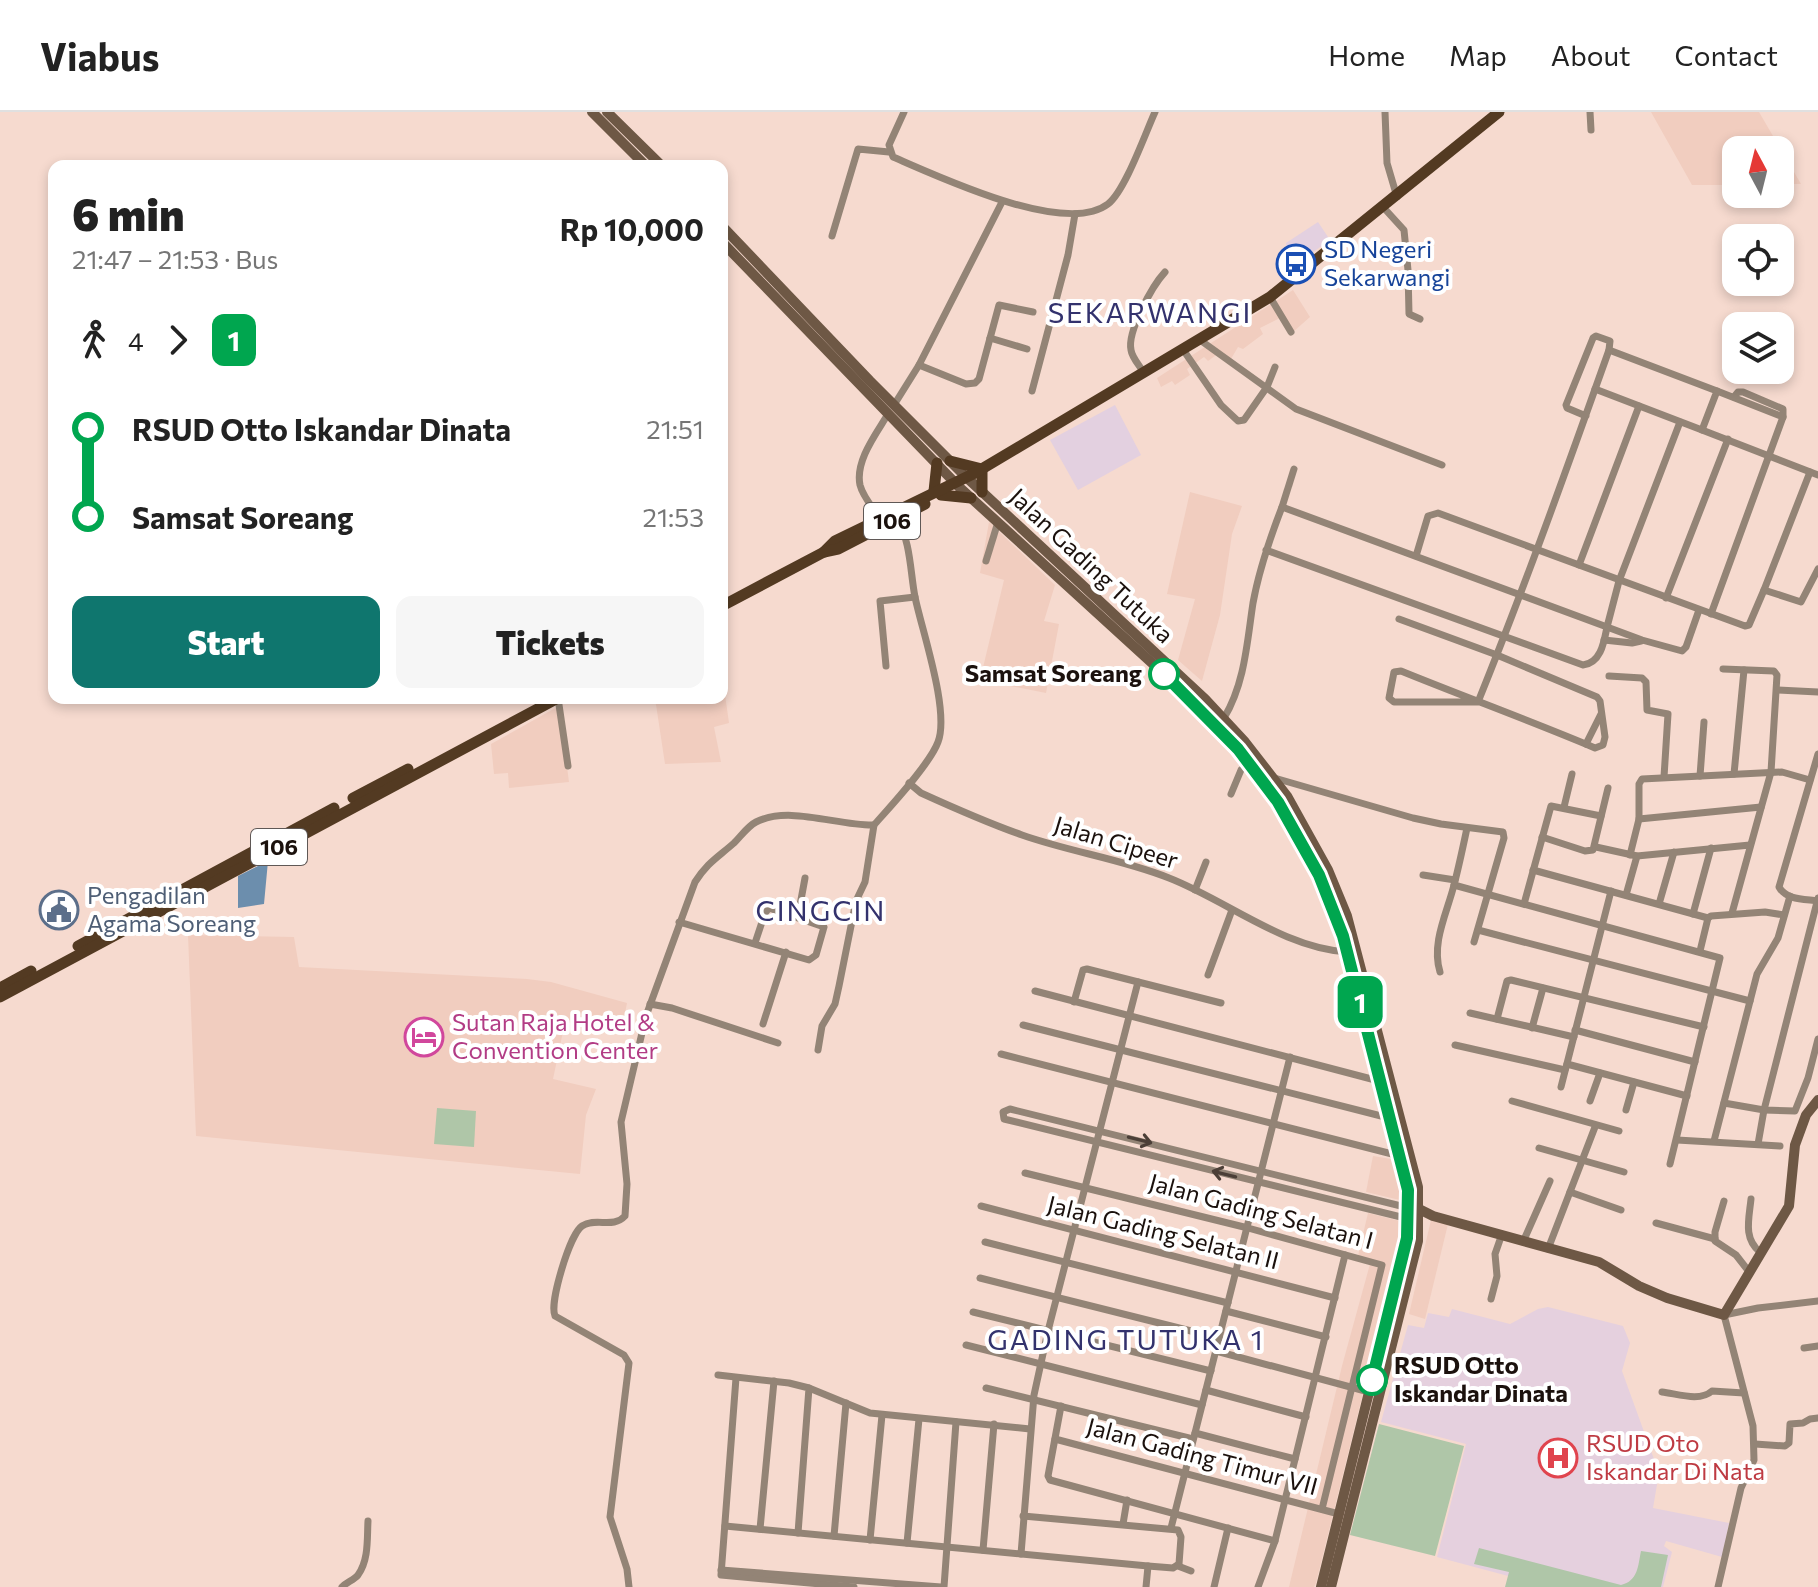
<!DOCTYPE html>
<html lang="en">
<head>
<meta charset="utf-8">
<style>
  :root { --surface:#fff; --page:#f6f6f6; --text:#222; --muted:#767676; --line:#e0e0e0; --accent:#0f766e }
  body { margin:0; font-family:Commissioner,sans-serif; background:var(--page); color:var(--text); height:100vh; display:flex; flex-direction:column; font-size:30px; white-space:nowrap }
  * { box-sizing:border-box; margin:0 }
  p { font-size:26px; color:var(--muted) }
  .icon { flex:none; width:44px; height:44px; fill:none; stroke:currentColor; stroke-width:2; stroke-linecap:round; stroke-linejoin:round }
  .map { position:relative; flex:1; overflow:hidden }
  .side { position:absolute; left:48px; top:48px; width:680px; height:544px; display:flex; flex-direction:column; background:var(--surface); border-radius:16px; box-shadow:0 4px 12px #0003 }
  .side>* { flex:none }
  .badge { padding:0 16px; border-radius:12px; font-size:28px; line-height:52px }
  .needle { width:52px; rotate:353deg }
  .tools { position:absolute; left:1722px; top:24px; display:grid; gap:16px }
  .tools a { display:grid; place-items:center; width:72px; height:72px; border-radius:16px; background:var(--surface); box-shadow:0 4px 12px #0003; font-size:40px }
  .map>.badge { position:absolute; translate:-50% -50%; box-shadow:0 0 0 4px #fff }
  .legs { display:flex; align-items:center; gap:12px; height:88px; padding:0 24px; font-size:26px }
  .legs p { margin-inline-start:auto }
  .summary { display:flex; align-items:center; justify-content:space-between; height:136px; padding:0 24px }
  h1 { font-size:44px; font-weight:800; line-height:60px }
  .cta { display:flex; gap:16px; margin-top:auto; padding:16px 24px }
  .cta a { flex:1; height:92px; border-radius:16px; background:var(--accent); color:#fff; font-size:32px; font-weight:800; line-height:92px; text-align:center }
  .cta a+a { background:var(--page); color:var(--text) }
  ul { padding:0 24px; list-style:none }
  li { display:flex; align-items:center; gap:28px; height:88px; font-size:30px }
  li i { display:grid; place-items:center; width:12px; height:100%; margin:0 10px; background:currentColor }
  li i::after { content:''; width:20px; height:20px; margin:-10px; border:6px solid; border-radius:50%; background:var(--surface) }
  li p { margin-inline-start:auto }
  li:first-child i { background:linear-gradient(#0000 50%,currentColor 0) }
  li:last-child i { background:linear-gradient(currentColor 50%,#0000 0) }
  header { display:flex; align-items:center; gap:48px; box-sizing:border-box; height:112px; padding:0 40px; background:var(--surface); border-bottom:2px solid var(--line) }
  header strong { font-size:38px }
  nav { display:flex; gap:44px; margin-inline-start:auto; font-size:28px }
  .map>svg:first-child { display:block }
</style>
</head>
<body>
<header>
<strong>Viabus</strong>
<nav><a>Home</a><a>Map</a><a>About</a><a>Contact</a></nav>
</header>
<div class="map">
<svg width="1818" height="1475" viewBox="0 0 1818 1475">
  <rect width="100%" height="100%" fill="#f6dacf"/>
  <g fill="#f1cdbf">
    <polygon points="1651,0 1759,0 1801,72 1780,72 1780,38 1736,38 1736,73 1692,73"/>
    <polygon points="1293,178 1310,205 1293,220 1284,204 1260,216 1263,222 1243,237 1238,235 1231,247 1219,241 1208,249 1204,245 1187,257 1190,263 1175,273 1172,269 1161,275 1157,266"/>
    <polygon points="1190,380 1242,394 1232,422 1220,503 1202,569 1178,548 1195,487 1167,482"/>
    <polygon points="989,410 1055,473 1044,509 1059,512 1046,581 980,568 1004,468 980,461"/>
    <polygon points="722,561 729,611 714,615 721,650 665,652 655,586 722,586"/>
    <polygon points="559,594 569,670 509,676 508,661 494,662 491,632"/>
    <polygon points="188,823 294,825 299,855 527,867 551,870 627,891 621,922 565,910 553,967 596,977 586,1003 580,1062 196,1024"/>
    <polygon points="1373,1044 1397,1048 1404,1089 1366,1080"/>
    <polygon points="1368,1101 1404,1110 1402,1124 1316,1471 1314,1475 1289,1475 1342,1254 1370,1152 1357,1148"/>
    <polygon points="1431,1108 1448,1112 1425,1207 1409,1202"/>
  </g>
  <g fill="#e3d0e0">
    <polygon points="1318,110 1330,128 1288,158 1286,131"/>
    <polygon points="1115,293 1141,343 1078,378 1050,328"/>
  </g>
  <polygon fill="#e5d0de" points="1548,1195 1623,1214 1630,1231 1622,1259 1659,1361 1653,1396 1729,1411 1722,1445 1666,1429 1664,1434 1672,1440 1663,1475 1550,1475 1437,1445 1466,1332 1381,1310 1408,1213 1424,1216 1428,1201 1449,1205 1452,1197 1510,1212 1538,1197"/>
  <g fill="#afc6a8">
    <polygon points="437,996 476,999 474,1035 434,1032"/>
    <polygon points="1379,1312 1464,1334 1435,1444 1350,1423"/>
    <path d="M1479 1436 1621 1473C1638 1469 1638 1454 1641 1439L1668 1443 1661 1475H1505L1509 1460 1474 1452Z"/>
  </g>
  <polygon fill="#6c8ead" points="268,749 264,792 238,796 238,764"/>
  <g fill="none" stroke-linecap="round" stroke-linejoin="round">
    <g stroke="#938476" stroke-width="7">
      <path d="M904 0 889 33 893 45C938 64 1065 125 1108 92 1125 79 1145 22 1155 0"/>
      <polyline points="1385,0 1387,51 1397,85"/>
      <polyline points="1590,0 1591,18"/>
      <polyline points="1383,95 1404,118 1408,158 1409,202 1420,207"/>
      <polyline points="832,124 858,37 889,40"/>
      <polyline points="1270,185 1291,220"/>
      <polyline points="990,226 1027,237"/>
      <polyline points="1200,228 1296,297 1442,353"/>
      <polyline points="1184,239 1221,293 1238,309 1244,308 1267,275 1275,255"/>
      <polyline points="919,253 966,272 975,271 979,267 999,193 1033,200"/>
      <path d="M1144 261C1140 254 1132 246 1131 238 1127 220 1152 174 1165 160"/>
      <polyline points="1595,277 1702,318 1717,279 1609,238"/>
      <polyline points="1032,279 1068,143 1075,102"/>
      <polyline points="1734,285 1738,280 1743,280 1783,297 1783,305"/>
      <polyline points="894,293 919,253 1002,90"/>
      <polyline points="1680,310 1619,469 1607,515 1642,528 1682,539 1686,535 1699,498"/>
      <polyline points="1702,318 1818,363"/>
      <polyline points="1282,395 1294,357"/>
      <path d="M880 406C873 396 863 385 860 373 855 349 876 322 888 302"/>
      <polyline points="1416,444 1428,404 1438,401 1745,514 1749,513 1764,478 1801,490 1818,457"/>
      <polyline points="986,449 998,410"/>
      <polyline points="1579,453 1639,294"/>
      <polyline points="1764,478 1810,360"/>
      <polyline points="1666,486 1728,327"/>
      <polyline points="1711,502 1783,305 1717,279"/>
      <path d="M1399 507 1497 543 1597 585 1600 589 1605 625 1603 633 1595 636C1531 609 1465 585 1401 559L1394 560 1389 586 1394 590H1478C1525 474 1567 356 1609 238L1610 229 1596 224 1593 226 1566 293 1567 296 1586 304"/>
      <polyline points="1604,528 1632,531 1641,529"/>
      <polyline points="886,554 880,489 915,485"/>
      <polyline points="1723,557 1774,559 1777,563 1771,660 1732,801"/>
      <polyline points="1609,564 1642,566 1646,570 1647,598 1668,602 1664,665"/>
      <polyline points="1778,578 1818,580"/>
      <polyline points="558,586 568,654"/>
      <path d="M1224 606C1245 571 1247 530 1253 491 1259 458 1270 426 1282 395L1607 515C1604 530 1601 551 1583 553L1266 438"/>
      <polyline points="1586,632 1601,602"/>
      <path d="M1818 642 1779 775C1786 788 1804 787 1818 789"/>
      <polyline points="1734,662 1744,558"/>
      <polyline points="1700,664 1704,610"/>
      <polyline points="1271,665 1413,706 1441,712 1503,720 1504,726 1474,830"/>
      <path d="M909 671 921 681C954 696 988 711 1022 723 1070 740 1122 747 1169 766 1226 788 1285 837 1348 840"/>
      <polyline points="1231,682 1241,658 1249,651"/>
      <polyline points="1564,695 1572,662"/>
      <polyline points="1639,707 1761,695"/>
      <polyline points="1542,725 1585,739 1593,738 1608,676"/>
      <polyline points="1596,735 1637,744 1750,733"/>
      <polyline points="1630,743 1639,707 1639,672 1642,667 1782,660 1810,668"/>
      <polyline points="1533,758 1708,806"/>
      <polyline points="1423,763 1455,768"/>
      <polyline points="1454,773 1720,846 1670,1052"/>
      <polyline points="1195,778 1206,750"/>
      <polyline points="1626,783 1637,744"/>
      <polyline points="1524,792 1551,694 1601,704"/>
      <polyline points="1659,792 1674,740"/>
      <polyline points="1693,802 1711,736"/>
      <polyline points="798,804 805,766"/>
      <polyline points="679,810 809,848 816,843 824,815 769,796 765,801 755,831"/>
      <polyline points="1478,818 1750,889"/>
      <polyline points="1700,839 1708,806 1711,804 1765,800 1784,803"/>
      <path d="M1440 860C1431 831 1447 801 1454 773 1459 754 1463 735 1467 716"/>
      <polyline points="1208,863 1232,798"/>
      <polyline points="1035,879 1379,969"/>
      <polyline points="1074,890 1083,858 1087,857 1221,891"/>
      <polyline points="650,892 672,896 778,931"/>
      <polyline points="1470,901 1574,925"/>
      <polyline points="1497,907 1507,869 1511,868 1704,915"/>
      <polyline points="763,912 786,840"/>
      <polyline points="1023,913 1389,1006"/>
      <polyline points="1532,916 1543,876"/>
      <polyline points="1575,918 1695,950"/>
      <polyline points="1455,933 1565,958"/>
      <polyline points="818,938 822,914 835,892 839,874 856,789 865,770 874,713"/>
      <polyline points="1001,942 1400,1044"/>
      <polyline points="1567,952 1687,984"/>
      <polyline points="1561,975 1611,779"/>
      <polyline points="1512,989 1619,1019"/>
      <polyline points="1590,989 1600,961"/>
      <polyline points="1724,991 1764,998 1795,999 1808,966 1818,927"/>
      <polyline points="1626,998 1634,970"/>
      <polyline points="1677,1028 1780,1034"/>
      <polyline points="1714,1029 1757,862 1778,826 1790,784"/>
      <polyline points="1758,1032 1764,998 1818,786"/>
      <polyline points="1539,1036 1624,1060"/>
      <polyline points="1025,1061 1248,1116 1382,1153 1322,1397"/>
      <polyline points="1570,1080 1621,1098"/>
      <path d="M1751 1087C1749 1107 1743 1126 1760 1140"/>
      <polyline points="1724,1089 1715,1120 1715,1129 1736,1143 1750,1161"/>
      <polyline points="981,1094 1335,1186"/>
      <polyline points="1409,1107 1004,1007 1003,1000 1010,997 1409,1096"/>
      <polyline points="1656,1111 1715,1127"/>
      <polyline points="985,1130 1228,1191"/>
      <polyline points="1523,1130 1550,1069"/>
      <polyline points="1548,1137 1595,1015"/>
      <polyline points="980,1166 1219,1226"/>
      <polyline points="1491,1187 1497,1164 1495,1142 1502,1122"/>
      <polyline points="1226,1199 1326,1225"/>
      <polyline points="973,1200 1211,1259"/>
      <polyline points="966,1233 1202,1293"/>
      <polyline points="1804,1236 1818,1234"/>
      <polyline points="1216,1239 1369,1280"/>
      <polyline points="718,1263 789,1271 809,1276 798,1421"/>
      <polyline points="736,1266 721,1463 854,1475"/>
      <polyline points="809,1276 870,1301 1030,1317"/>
      <polyline points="986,1276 1193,1327"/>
      <polyline points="1206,1278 1306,1305"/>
      <path d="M1662 1280C1678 1282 1700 1290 1712 1279L1744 1281"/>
      <polyline points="1061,1294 1048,1364 1050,1368 1275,1429"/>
      <polyline points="1195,1321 1295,1347"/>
      <polyline points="1055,1327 1339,1402"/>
      <polyline points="1755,1332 1785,1334 1789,1331 1790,1312 1803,1311 1810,1307 1818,1306"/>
      <polyline points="1123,1412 1127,1388"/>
      <polyline points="725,1414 1148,1454 1173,1456 1179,1452 1181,1425 1178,1418 1023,1404"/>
      <polyline points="1171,1416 1290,945"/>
      <polyline points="760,1417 774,1269"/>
      <polyline points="834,1424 846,1291"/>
      <polyline points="870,1428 882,1303"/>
      <polyline points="907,1431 919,1307"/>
      <polyline points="983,1438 994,1312"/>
      <polyline points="1021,1442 1034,1283 1048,1219 1138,870"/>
      <polyline points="1178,1454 1191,1459"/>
      <polyline points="721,1458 941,1475"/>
      <path d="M342 1475C347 1470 354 1468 358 1463 369 1448 367 1426 368 1409"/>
      <path d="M629 1475 627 1457 610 1405 629 1251 624 1243 555 1204C549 1191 570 1122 582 1114 596 1105 613 1117 625 1104L627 1072 621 1010 646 904 695 770C708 750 717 746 734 731 741 724 748 714 756 710 789 693 838 714 874 713 890 695 930 652 938 630 950 599 922 519 915 485 910 459 911 430 897 407"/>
      <polyline points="944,1475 956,1310"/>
      <polyline points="1146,1475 1148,1454"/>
      <polyline points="1214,1475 1228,1416"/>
      <polyline points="1258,1475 1275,1429 1345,1143"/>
      <polyline points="1718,1475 1741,1376 1754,1348 1753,1314 1724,1203 1758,1196 1818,1189"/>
    </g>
    <g stroke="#6e5845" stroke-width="10">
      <polyline points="592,0 646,54"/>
      <polyline points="607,0 662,54"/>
      <polyline points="722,114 870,269 965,364 1205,587 1245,630 1287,684 1328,758 1347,804 1418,1075 1418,1129 1331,1475"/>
      <path d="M722 130 959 375 1152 551 1238 637 1278 690 1319 763 1338 808 1347 840 1400 1044C1406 1072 1410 1097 1407 1126L1321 1475"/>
      <polyline points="1417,1096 1433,1104 1599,1150 1639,1174 1667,1186 1724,1203 1789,1094 1795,1033 1806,1003 1818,988"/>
    </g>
    <g stroke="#533a22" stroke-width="11">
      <polyline points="950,349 982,357 982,380"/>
      <polyline points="934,379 937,351"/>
      <polyline points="941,383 971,386"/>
      <polyline points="824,440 835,429 975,361 1270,185 1499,0"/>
      <polyline points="722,494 824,440 838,437 925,392"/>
      <polyline points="353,686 408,657"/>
      <polyline points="78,834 334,696"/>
      <polyline points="0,876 31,859"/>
      <polyline points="0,885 558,586"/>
    </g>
  </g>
  <defs><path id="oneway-shaft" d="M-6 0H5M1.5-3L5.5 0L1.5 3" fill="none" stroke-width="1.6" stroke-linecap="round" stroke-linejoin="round" transform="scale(2)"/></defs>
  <g stroke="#4b3f37">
    <use href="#oneway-shaft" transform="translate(1140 1028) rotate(14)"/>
    <use href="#oneway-shaft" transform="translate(1224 1062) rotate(-166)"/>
  </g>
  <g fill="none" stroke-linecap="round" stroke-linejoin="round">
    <g stroke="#fff" stroke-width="18">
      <polyline id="line-1" points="1164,562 1238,637 1278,690 1319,763 1343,824 1408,1078 1407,1126 1372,1268"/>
    </g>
    <use href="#line-1" stroke="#00a64f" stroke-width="12"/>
  </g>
  <defs>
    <g id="bus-ring" transform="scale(2)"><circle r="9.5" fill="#fff" stroke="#1a4fb4" stroke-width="1.5"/><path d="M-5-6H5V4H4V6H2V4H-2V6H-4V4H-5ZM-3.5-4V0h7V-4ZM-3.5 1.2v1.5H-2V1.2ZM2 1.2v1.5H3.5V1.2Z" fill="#1a4fb4"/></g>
    <g id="civic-ring" transform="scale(2)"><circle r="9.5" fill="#fff" stroke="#5c6f8a" stroke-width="1.5"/><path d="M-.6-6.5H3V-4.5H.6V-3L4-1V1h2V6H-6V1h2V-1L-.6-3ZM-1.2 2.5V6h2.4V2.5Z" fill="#5c6f8a"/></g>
    <g id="hotel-ring" transform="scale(2)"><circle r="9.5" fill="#fff" stroke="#d1479c" stroke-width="1.5"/><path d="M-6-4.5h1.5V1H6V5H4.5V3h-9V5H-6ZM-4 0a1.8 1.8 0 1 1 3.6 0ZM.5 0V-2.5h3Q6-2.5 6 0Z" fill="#d1479c"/></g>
    <g id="hospital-ring" transform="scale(2)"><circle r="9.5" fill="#fff" stroke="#e0444e" stroke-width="1.5"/><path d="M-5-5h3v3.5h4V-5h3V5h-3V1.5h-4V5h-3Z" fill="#e0444e"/></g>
  </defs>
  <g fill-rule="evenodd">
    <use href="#bus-ring" x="1296" y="152"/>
    <use href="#civic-ring" x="59" y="798"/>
    <use href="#hotel-ring" x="424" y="925"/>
    <use href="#hospital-ring" x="1558" y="1346"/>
  </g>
  <g fill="#fff" stroke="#00a64f" stroke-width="4">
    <circle cx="1164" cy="562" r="14"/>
    <circle cx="1372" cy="1268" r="14"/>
  </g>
  <g text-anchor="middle" stroke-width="8" stroke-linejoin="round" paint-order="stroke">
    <g fill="#fff" stroke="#5f5856" stroke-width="2">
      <rect x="864" y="391" width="56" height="36" rx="6"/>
      <rect x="251" y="717" width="56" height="36" rx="6"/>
    </g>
    <g font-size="22" font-weight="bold" fill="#1b110d">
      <text x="892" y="417">106</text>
      <text x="279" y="743">106</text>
    </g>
    <g font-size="24" fill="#164399" stroke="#fff" text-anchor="start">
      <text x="1324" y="146">SD Negeri<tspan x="1324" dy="28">Sekarwangi</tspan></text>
    </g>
    <g font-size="24" fill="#1b110d" stroke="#fff">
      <text transform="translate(1091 454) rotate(43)" y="8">Jalan Gading Tutuka</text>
      <text transform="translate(1116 731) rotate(17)" y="8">Jalan Cipeer</text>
      <text transform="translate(1261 1100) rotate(15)" y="8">Jalan Gading Selatan I</text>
      <text transform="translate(1163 1121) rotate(14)" y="8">Jalan Gading Selatan II</text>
      <text transform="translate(1202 1345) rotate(15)" y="8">Jalan Gading Timur VII</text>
    </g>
    <g font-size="24" font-weight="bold" fill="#1b110d" stroke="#fff" text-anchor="end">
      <text x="1142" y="570">Samsat Soreang</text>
      <text x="1394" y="1262" text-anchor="start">RSUD Otto<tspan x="1394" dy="28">Iskandar Dinata</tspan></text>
    </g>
    <g font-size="24" fill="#4e5e75" stroke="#fff" text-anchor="start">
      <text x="87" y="792">Pengadilan<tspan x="87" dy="28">Agama Soreang</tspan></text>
    </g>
    <g font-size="24" fill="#b23c85" stroke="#fff" text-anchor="start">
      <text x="452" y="919">Sutan Raja Hotel &amp;<tspan x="452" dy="28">Convention Center</tspan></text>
    </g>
    <g font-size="24" fill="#be3a42" stroke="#fff" text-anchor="start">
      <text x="1586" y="1340">RSUD Oto<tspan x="1586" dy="28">Iskandar Di Nata</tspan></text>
    </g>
    <g font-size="28" letter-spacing="2" fill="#33326d" stroke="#fff">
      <text x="1150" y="211">SEKARWANGI</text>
      <text x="821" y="809">CINGCIN</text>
      <text x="1126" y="1238">GADING TUTUKA 1</text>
    </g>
  </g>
</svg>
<div class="tools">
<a><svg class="needle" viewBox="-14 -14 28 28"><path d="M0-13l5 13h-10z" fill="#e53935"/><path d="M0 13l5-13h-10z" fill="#767676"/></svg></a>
<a><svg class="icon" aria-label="locate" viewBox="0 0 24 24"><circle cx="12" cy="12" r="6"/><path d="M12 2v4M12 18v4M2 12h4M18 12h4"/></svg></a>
<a><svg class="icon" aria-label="layers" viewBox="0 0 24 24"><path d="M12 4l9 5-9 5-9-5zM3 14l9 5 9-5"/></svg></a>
</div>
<b class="badge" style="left:1360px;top:890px;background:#00a64f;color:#fff">1</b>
<section class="side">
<div class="summary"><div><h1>6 min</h1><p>21:47 – 21:53 · Bus</p></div><b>Rp 10,000</b></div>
<div class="legs"><svg class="icon" aria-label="walk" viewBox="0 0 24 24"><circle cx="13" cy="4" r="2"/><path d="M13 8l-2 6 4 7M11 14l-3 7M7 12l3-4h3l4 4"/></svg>4<svg class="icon" aria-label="forward" viewBox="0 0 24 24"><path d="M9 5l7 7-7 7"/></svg><b class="badge" style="background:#00a64f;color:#fff">1</b></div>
<ul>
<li><i style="color:#00a64f"></i><b>RSUD Otto Iskandar Dinata</b><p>21:51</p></li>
<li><i style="color:#00a64f"></i><b>Samsat Soreang</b><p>21:53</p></li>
</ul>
<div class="cta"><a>Start</a><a>Tickets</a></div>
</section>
</div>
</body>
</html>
